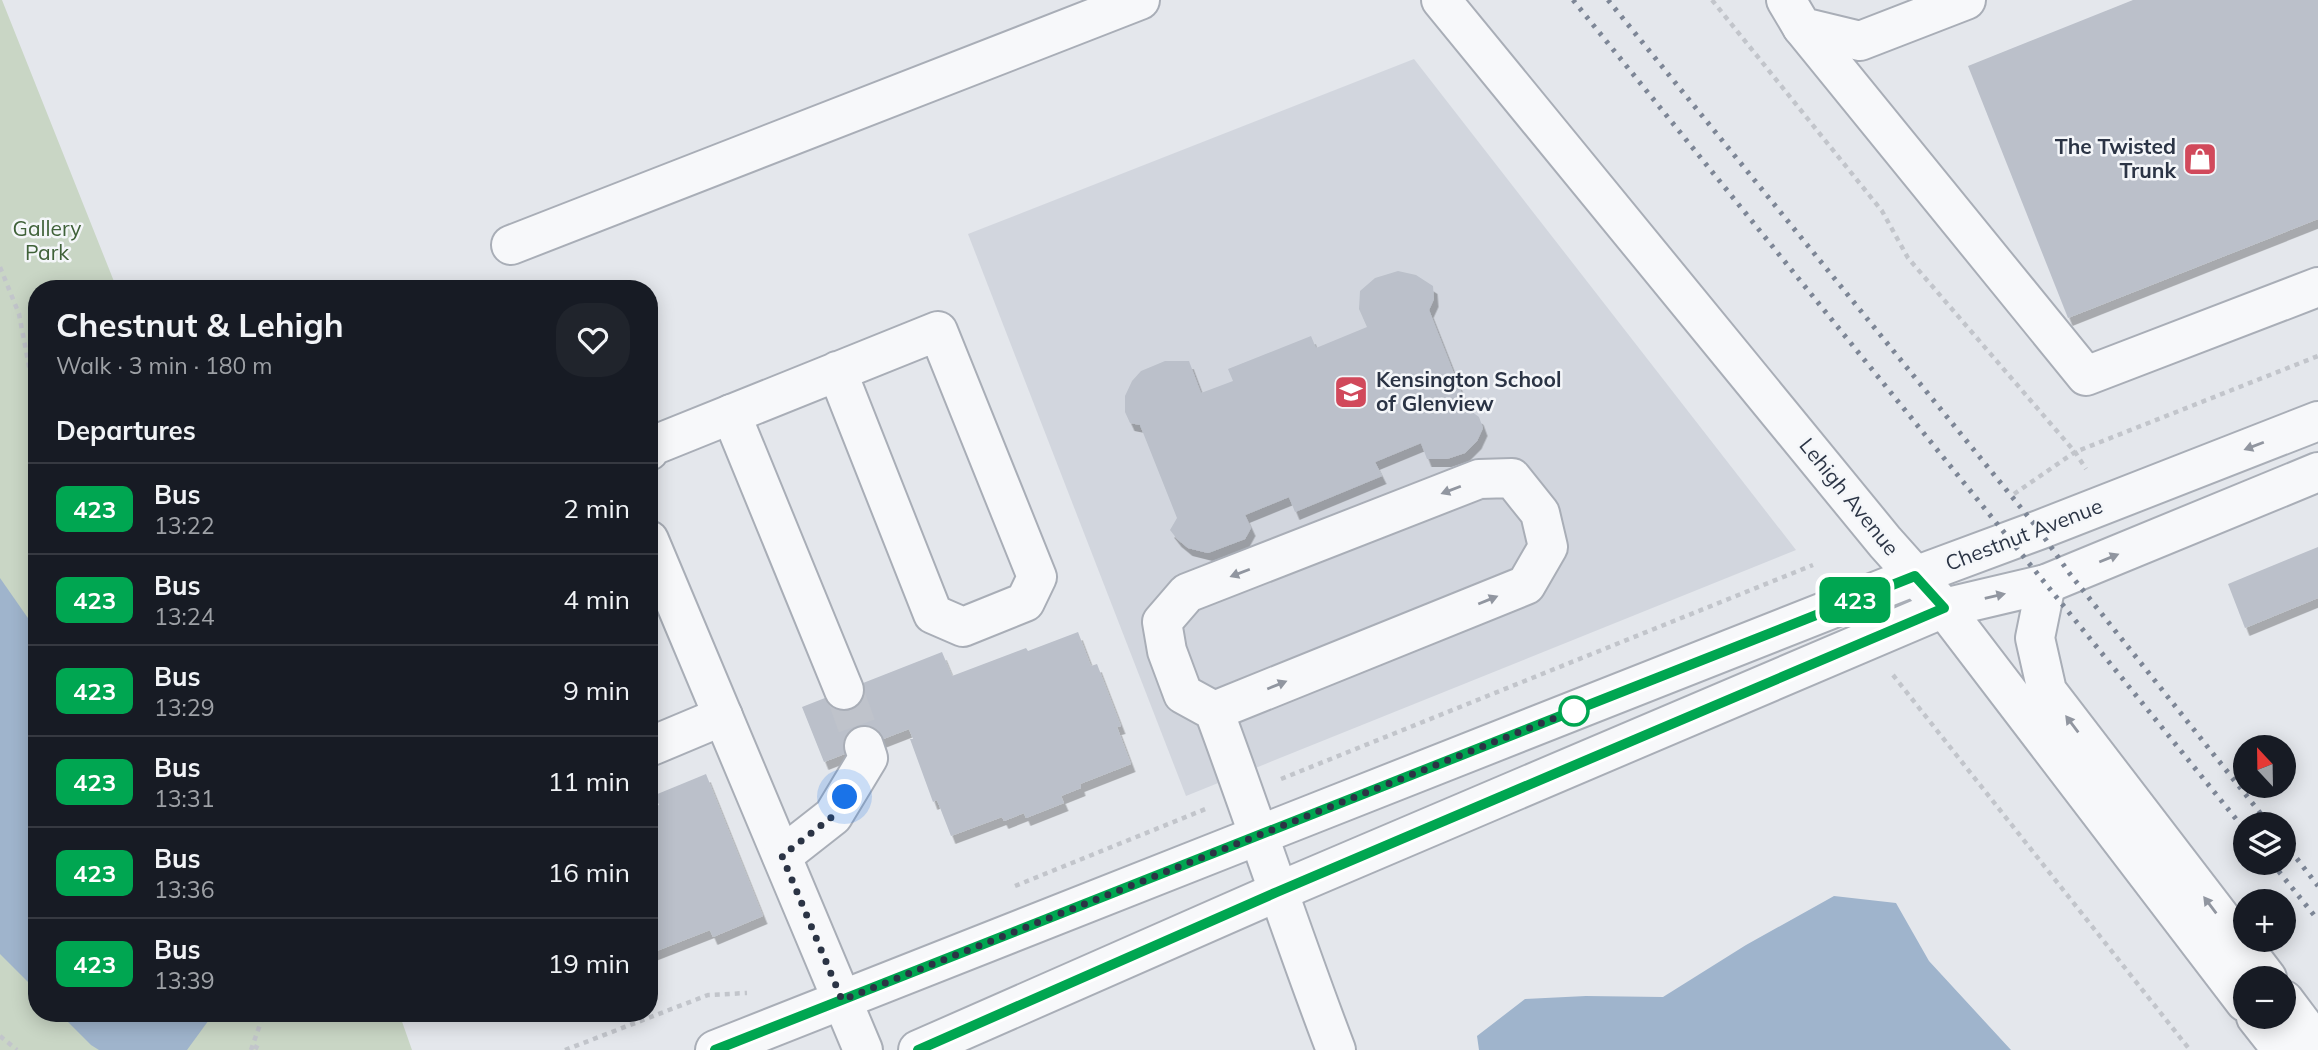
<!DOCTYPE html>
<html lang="en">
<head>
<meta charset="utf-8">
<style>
  :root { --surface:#171b24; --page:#20242c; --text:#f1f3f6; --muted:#9ea1a6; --line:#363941 }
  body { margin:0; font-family:Mulish,sans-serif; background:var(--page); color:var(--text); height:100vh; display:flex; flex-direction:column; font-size:26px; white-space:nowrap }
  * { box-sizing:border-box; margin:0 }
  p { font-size:23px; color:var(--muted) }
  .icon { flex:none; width:38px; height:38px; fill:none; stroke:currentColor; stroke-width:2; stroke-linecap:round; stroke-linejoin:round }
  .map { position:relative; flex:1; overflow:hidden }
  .panel { position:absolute; left:28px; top:280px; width:630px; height:742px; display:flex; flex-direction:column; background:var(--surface); border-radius:28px; box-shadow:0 4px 18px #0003 }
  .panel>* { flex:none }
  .badge { padding:0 14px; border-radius:10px; font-size:24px; line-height:46px }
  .needle { width:46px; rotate:338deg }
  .tools { position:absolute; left:2233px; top:735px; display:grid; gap:14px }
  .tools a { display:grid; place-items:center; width:63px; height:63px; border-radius:50%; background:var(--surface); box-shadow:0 4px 18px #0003; font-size:35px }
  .you { position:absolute; width:35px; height:35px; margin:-18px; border:5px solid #fff; border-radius:50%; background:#1a73e8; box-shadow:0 0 0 10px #1a73e833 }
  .map>.badge { position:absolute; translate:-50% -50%; box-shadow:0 0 0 4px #fff }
  h2 { padding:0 28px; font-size:26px; line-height:63px }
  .round { display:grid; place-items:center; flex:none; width:74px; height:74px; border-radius:28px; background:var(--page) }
  .overview { display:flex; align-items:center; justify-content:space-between; height:119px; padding:0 28px }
  h1 { font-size:33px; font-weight:700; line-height:52px }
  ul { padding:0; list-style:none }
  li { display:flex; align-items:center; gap:21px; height:91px; padding:0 28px; border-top:2px solid var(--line) }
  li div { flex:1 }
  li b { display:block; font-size:26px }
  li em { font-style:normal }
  li .badge { min-width:77px; font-weight:700; text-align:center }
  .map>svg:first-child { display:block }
</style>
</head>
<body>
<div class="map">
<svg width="2318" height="1050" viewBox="0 0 2318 1050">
  <defs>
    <filter id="shadow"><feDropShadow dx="4.5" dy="8" stdDeviation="0" flood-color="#0004"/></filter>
  </defs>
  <rect width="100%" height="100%" fill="#e4e7ec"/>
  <polygon fill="#d2d6de" points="1414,59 1796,550 1186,796 968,234"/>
  <polygon fill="#c9d6c5" points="0,0 2,0 117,289 37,289 37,1013 399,1013 412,1050 0,1050"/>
  <g fill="#9fb4cc">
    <polygon points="0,578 37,631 37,991 0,954"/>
    <polygon points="1834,896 1896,903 1929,961 2011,1050 1479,1050 1477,1036 1525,999 1586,996 1663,997 1746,945"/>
    <polygon points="59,1013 214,1013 187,1050 99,1050 91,1045"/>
  </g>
  <g fill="#bbc0ca" filter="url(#shadow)">
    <polygon points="2133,0 2318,0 2318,219 2068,318 1968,66"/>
    <polygon points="1398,271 1416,275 1433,286 1434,299 1429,310 1468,409 1479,417 1483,428 1477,441 1465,453 1447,459 1427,459 1421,443 1375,462 1382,476 1295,512 1289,497 1245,515 1251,528 1245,539 1208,553 1188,548 1177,539 1170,530 1177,518 1140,425 1130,423 1125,412 1125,396 1132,381 1141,371 1165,361 1189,361 1201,393 1233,381 1228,369 1311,336 1316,348 1367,327 1359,309 1360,291 1375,278"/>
    <polygon points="2318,547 2318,598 2245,628 2228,584"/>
    <polygon points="1078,632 1091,666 1097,664 1121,726 1117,727 1131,764 1080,784 1081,788 1061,796 1064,803 1026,818 1024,813 1004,821 1002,817 951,836 937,800 933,802 910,739 913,739 909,729 824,762 802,707 942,652 952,676 1026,648 1028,651"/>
    <polygon points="706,774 763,916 713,937 710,930 649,954 649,809 659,805 655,795"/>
  </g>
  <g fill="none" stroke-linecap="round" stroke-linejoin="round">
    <polyline stroke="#bfc3cb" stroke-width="38" stroke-dasharray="38 19" stroke-linecap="butt" points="844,690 864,746"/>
    <g stroke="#a9aeb7" stroke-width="42">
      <g id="minor">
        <polyline points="1441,0 1885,542 1944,608 2245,1002"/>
        <polyline points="1786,0 1802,27 1860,41 1966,0"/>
        <polyline points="1802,27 2086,376 2318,287"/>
        <polyline points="511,245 1140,0"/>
        <polyline points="731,414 844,690"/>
        <polyline points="649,451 652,446 938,331 1037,577 1025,602 963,627 933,614 837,371"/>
        <polyline points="649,540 863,1050"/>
        <polyline points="2046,584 2035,638 2047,691 2267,978"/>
        <path d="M1214 711 1526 585 1548 547 1540 513 1512 478 1479 479 1187 593 1162 622 1167 651 1183 694 1214 711C1256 824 1293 938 1336 1050"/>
        <polyline points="649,747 723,716"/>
        <polyline points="782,856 833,816 868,758 864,746"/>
        <polyline points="2284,1000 2318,1045"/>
        <polyline points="2256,1017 2282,1050"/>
        <polyline points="715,1050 1915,576 2039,530 2318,421"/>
        <polyline points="918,1050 1277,892 1944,608 2046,584 2318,472"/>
      </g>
    </g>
    <g stroke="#c2c5cb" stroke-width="4.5" stroke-dasharray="5 5" stroke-linecap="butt">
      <polyline points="1712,0 1882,211 1908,258 2075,452 2086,469"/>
      <polyline points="0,267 19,314 37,408"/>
      <polyline points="2014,494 2075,452 2318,356"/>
      <polyline points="1893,675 2190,1050"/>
      <polyline points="1281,779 1813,565"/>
      <polyline points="1015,886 1208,808"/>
      <polyline points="0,1036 17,1050"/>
      <polyline points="254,1046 261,1050"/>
      <polyline points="251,1050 264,1013"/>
      <polyline points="565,1050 708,995 747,993"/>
    </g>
    <use href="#minor" stroke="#f7f8fa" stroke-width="38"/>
    <g stroke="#7d8696" stroke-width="5" stroke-dasharray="3.5 7" stroke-linecap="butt">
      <polyline points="1573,0 2245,830"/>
      <polyline points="1608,0 2039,530 2070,574 2269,824"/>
      <polyline points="2284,842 2318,886"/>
      <polyline points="2272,863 2318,920"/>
    </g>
  </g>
  <defs><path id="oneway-solid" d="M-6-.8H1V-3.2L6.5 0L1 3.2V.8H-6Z" transform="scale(1.75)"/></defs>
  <g fill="#9196a0">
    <use href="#oneway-solid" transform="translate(2254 446) rotate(159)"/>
    <use href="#oneway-solid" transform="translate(1451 490) rotate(159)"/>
    <use href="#oneway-solid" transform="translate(2109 558) rotate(-22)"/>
    <use href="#oneway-solid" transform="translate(1240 573) rotate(159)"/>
    <use href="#oneway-solid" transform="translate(1995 596) rotate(-13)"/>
    <use href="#oneway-solid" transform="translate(1488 600) rotate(-22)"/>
    <use href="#oneway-solid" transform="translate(1277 685) rotate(-22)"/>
    <use href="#oneway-solid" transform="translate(2072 724) rotate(-127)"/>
    <use href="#oneway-solid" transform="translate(2210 905) rotate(-127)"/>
  </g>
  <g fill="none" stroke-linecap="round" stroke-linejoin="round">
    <g stroke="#fff" stroke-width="16">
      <polyline id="line" points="715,1050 1915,576 1944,608 1277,892 918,1050"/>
    </g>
    <use href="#line" stroke="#00a651" stroke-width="10"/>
    <polyline stroke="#2b3445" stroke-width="7" stroke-dasharray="0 12.6" points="845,797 833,816 782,856 842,1000 1585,706 1574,711"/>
  </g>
  <defs>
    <g id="shop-square" transform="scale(1.75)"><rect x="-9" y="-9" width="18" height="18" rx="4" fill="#d1495b" stroke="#f4f6f9"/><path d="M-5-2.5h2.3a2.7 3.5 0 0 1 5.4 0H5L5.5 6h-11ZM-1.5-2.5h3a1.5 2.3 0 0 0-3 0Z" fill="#fff"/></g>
    <g id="school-square" transform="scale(1.75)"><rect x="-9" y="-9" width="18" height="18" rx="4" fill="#d1495b" stroke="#f4f6f9"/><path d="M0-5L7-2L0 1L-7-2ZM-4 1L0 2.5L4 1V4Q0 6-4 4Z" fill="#fff"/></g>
  </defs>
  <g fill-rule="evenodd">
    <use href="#shop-square" x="2200" y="159"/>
    <use href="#school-square" x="1351" y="392"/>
  </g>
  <circle fill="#fff" stroke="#00a651" stroke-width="3.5" cx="1574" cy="711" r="14"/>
  <g text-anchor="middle" stroke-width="5" stroke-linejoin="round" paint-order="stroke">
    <g font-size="21" font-weight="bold" fill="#2b3445" stroke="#f4f6f9" text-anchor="end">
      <text x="2176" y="154">The Twisted<tspan x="2176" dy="24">Trunk</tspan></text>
      <text x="1376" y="387" text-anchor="start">Kensington School<tspan x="1376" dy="24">of Glenview</tspan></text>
    </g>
    <g font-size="21" fill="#3f6138" stroke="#f4f6f9">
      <text x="47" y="236">Gallery<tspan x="47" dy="24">Park</tspan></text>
    </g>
    <g font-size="21" fill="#2b3445" stroke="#f4f6f9">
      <text transform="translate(1849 497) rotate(51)" y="7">Lehigh Avenue</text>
      <text transform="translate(2024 535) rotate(-21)" y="7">Chestnut Avenue</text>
    </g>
  </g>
</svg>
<div class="tools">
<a><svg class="needle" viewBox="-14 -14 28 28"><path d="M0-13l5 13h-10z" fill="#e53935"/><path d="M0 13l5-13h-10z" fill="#9ea1a6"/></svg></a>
<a><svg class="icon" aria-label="layers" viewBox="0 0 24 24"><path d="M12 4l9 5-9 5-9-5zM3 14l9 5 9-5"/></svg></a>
<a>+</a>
<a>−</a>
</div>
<div class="you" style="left:845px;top:797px"></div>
<b class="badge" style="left:1855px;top:600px;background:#00a651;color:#fff">423</b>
<section class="panel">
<div class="overview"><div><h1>Chestnut &amp; Lehigh</h1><p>Walk · 3 min · 180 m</p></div><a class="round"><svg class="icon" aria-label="heart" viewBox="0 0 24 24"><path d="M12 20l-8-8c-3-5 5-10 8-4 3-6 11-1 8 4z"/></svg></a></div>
<h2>Departures</h2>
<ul>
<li><span class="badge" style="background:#00a651;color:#fff">423</span><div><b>Bus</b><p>13:22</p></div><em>2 min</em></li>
<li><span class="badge" style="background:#00a651;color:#fff">423</span><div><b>Bus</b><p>13:24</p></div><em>4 min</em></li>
<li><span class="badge" style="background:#00a651;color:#fff">423</span><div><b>Bus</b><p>13:29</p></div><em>9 min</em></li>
<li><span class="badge" style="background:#00a651;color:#fff">423</span><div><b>Bus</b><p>13:31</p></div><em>11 min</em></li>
<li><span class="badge" style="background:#00a651;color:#fff">423</span><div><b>Bus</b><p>13:36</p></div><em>16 min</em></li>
<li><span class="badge" style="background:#00a651;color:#fff">423</span><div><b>Bus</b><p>13:39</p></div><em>19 min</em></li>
</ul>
</section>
</div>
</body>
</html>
